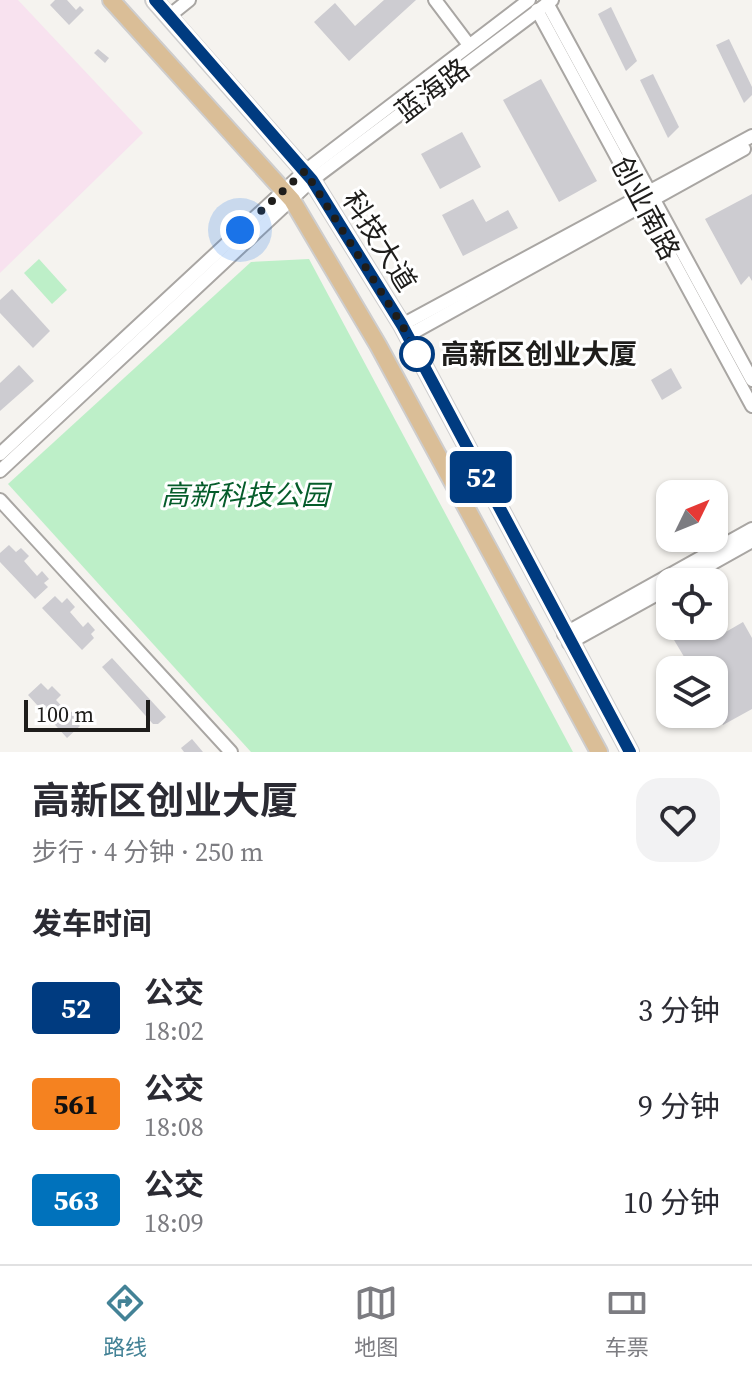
<!DOCTYPE html>
<html lang="zh">
<head>
<meta charset="utf-8">
<style>
  :root { --surface:#fff; --page:#f2f2f3; --text:#2b2b33; --muted:#7c7c81; --line:#e1e1e2; --accent:#438296 }
  body { margin:0; font-family:"Source Serif 4","Noto Sans SC",serif; background:var(--page); color:var(--text); height:100vh; display:flex; flex-direction:column; font-size:30px; white-space:nowrap }
  * { box-sizing:border-box; margin:0 }
  p { font-size:26px; color:var(--muted) }
  .icon { flex:none; width:44px; height:44px; fill:none; stroke:currentColor; stroke-width:2; stroke-linecap:round; stroke-linejoin:round }
  .map { position:relative; height:752px; overflow:hidden }
  .panel { display:flex; flex-direction:column; background:var(--surface); flex:1 }
  .panel>* { flex:none }
  .badge { padding:0 16px; border-radius:6px; font-size:28px; line-height:52px }
  .needle { width:52px; rotate:47deg }
  .fabs { position:absolute; left:656px; top:480px; display:grid; gap:16px }
  .fabs a { display:grid; place-items:center; width:72px; height:72px; border-radius:16px; background:var(--surface); box-shadow:0 2px 6px #0004; font-size:40px }
  .scale { position:absolute; left:24px; bottom:20px; width:126px; box-sizing:border-box; padding-left:8px; border:4px solid #1e1d1b; border-top:0; font-size:22px; line-height:28px; white-space:nowrap; color:#1e1d1b; -webkit-text-stroke:6px #fff; paint-order:stroke }
  .you { position:absolute; width:40px; height:40px; margin:-20px; border:6px solid #fff; border-radius:50%; background:#1a73e8; box-shadow:0 0 0 12px #1a73e833 }
  .map>.badge { position:absolute; translate:-50% -50%; box-shadow:0 0 0 4px #fff }
  h2 { padding:0 32px; font-size:30px; line-height:72px }
  .round { display:grid; place-items:center; flex:none; width:84px; height:84px; border-radius:24px; background:var(--page) }
  .headline { display:flex; align-items:center; justify-content:space-between; height:136px; padding:0 32px }
  h1 { font-size:38px; font-weight:700; line-height:60px }
  ul { padding:0; list-style:none }
  li { display:flex; align-items:center; gap:24px; height:96px; padding:0 32px }
  li div { flex:1 }
  li b { display:block; font-size:30px }
  li em { font-style:normal }
  li .badge { min-width:88px; font-weight:700; text-align:center }
  .menu { display:flex; justify-content:space-around; align-items:center; height:112px; border-top:2px solid var(--line); background:var(--surface); font-size:22px; color:var(--muted) }
  .menu a { display:grid; justify-items:center; gap:4px }
  .menu .selected { color:var(--accent) }
  .map>svg:first-child { display:block }
</style>
</head>
<body>
<div class="map">
<svg width="752" height="752" viewBox="0 0 752 752">
  <rect width="100%" height="100%" fill="#f5f3ef"/>
  <polygon fill="#f8e2ef" points="0,0 18,0 143,133 0,273"/>
  <g fill="#bdefc8">
    <polygon points="39,259 67,290 52,304 24,273"/>
    <polygon points="309,259 573,752 251,752 8,484 251,262"/>
  </g>
  <g fill="#cdccd1">
    <polygon points="55,0 67,0 76,10 80,6 84,10 69,25 50,5"/>
    <polygon points="384,0 416,0 349,61 314,22 335,3 355,26"/>
    <polygon points="611,7 637,61 626,71 598,14"/>
    <polygon points="729,39 752,87 752,95 744,103 716,45"/>
    <polygon points="98,49 109,58 105,63 94,53"/>
    <polygon points="653,74 679,127 668,138 640,80"/>
    <polygon points="541,79 597,181 559,202 503,100"/>
    <polygon points="462,132 481,167 440,189 421,154"/>
    <polygon points="752,194 752,281 749,276 741,285 705,219"/>
    <polygon points="473,199 486,222 508,210 518,228 463,256 442,215"/>
    <polygon points="12,289 50,331 33,348 0,313 0,300"/>
    <polygon points="19,365 34,381 0,411 0,383"/>
    <polygon points="671,368 682,388 662,400 651,380"/>
    <polygon points="9,545 16,552 21,548 29,556 24,561 37,576 42,571 49,579 44,583 48,587 35,599 0,562 0,553"/>
    <polygon points="55,596 62,603 67,598 75,607 70,612 83,627 88,622 95,630 91,634 94,638 82,650 42,608"/>
    <polygon points="714,613 724,633 743,622 752,638 752,709 723,725 714,709 714,670 692,670 674,640 674,626 714,626"/>
    <polygon points="112,658 166,717 158,724 153,724 102,667"/>
    <polygon points="41,683 48,690 52,686 61,695 56,700 69,714 74,710 81,717 76,722 80,726 67,738 28,695"/>
    <polygon points="192,739 203,752 184,752 181,748"/>
  </g>
  <g fill="none" stroke-linecap="round" stroke-linejoin="round">
    <g stroke="#a9a6a3" stroke-width="16">
      <g id="minor">
        <polyline points="435,0 469,45"/>
        <polyline points="547,3 752,380"/>
        <polyline points="537,10 752,406"/>
        <polyline points="169,16 189,0"/>
        <polyline points="402,325 752,136"/>
        <polyline points="407,336 744,149"/>
        <polyline points="0,454 305,171 529,0"/>
        <polyline points="0,471 312,180 552,0"/>
        <polyline points="0,500 231,752"/>
        <polyline points="679,582 752,541"/>
        <polyline points="564,634 752,529"/>
        <polyline points="569,643 670,587"/>
      </g>
    </g>
    <g stroke="#cecdcd" stroke-width="20">
      <g id="major">
        <polyline points="111,0 292,200 378,345 599,752"/>
        <polyline points="154,0 312,180 402,325 630,752"/>
      </g>
    </g>
    <use href="#minor" stroke="#fff" stroke-width="12"/>
    <use href="#major" stroke="#dabe97" stroke-width="16"/>
  </g>
  <g fill="none" stroke-linecap="round" stroke-linejoin="round">
    <g stroke="#fff" stroke-width="18">
      <polyline id="line" points="155,0 312,180 402,325 630,752"/>
    </g>
    <use href="#line" stroke="#003b80" stroke-width="12"/>
    <polyline stroke="#1e1d1b" stroke-width="8" stroke-dasharray="0 14.4" points="240,230 305,171 402,325 422,363 417,354"/>
  </g>
  <circle fill="#fff" stroke="#003b80" stroke-width="4" cx="417" cy="354" r="16"/>
  <g text-anchor="middle" stroke-width="6" stroke-linejoin="round" paint-order="stroke">
    <g font-size="28" fill="#1e1d1b" stroke="#fff">
      <text transform="translate(432 90) rotate(-37)" y="10">蓝海路</text>
      <text transform="translate(646 208) rotate(62)" y="10">创业南路</text>
      <text transform="translate(380 241) rotate(58)" y="10">科技大道</text>
    </g>
    <g font-size="28" font-weight="bold" fill="#1e1d1b" stroke="#fff" text-anchor="start">
      <text x="441" y="364">高新区创业大厦</text>
    </g>
    <g font-size="28" font-style="italic" fill="#055c2a" stroke="#fff">
      <text x="245" y="505">高新科技公园</text>
    </g>
  </g>
</svg>
<div class="fabs">
<a><svg class="needle" viewBox="-14 -14 28 28"><path d="M0-13l5 13h-10z" fill="#e53935"/><path d="M0 13l5-13h-10z" fill="#7c7c81"/></svg></a>
<a><svg class="icon" aria-label="locate" viewBox="0 0 24 24"><circle cx="12" cy="12" r="6"/><path d="M12 2v4M12 18v4M2 12h4M18 12h4"/></svg></a>
<a><svg class="icon" aria-label="layers" viewBox="0 0 24 24"><path d="M12 4l9 5-9 5-9-5zM3 14l9 5 9-5"/></svg></a>
</div>
<div class="scale">100 m</div>
<div class="you" style="left:240px;top:230px"></div>
<b class="badge" style="left:481px;top:477px;background:#003b80;color:#fff">52</b>
</div>
<section class="panel">
<div class="headline"><div><h1>高新区创业大厦</h1><p>步行 · 4 分钟 · 250 m</p></div><a class="round"><svg class="icon" aria-label="heart" viewBox="0 0 24 24"><path d="M12 20l-8-8c-3-5 5-10 8-4 3-6 11-1 8 4z"/></svg></a></div>
<h2>发车时间</h2>
<ul>
<li><span class="badge" style="background:#003b80;color:#fff">52</span><div><b>公交</b><p>18:02</p></div><em>3 分钟</em></li>
<li><span class="badge" style="background:#f58220;color:#111">561</span><div><b>公交</b><p>18:08</p></div><em>9 分钟</em></li>
<li><span class="badge" style="background:#0072bc;color:#fff">563</span><div><b>公交</b><p>18:09</p></div><em>10 分钟</em></li>
</ul>
</section>
<nav class="menu">
<a class="selected"><svg class="icon" aria-label="directions" viewBox="0 0 24 24"><path d="M12 3l9 9-9 9-9-9zM9 14v-3h6M13 9l2 2-2 2"/></svg>路线</a>
<a><svg class="icon" aria-label="map" viewBox="0 0 24 24"><path d="M3 6l6-2 6 2 6-2v14l-6 2-6-2-6 2zM9 4v14M15 6v14"/></svg>地图</a>
<a><svg class="icon" aria-label="tickets" viewBox="0 0 24 24"><path d="M3 7h18v10H3zM15 7v10"/></svg>车票</a>
</nav>
</body>
</html>
